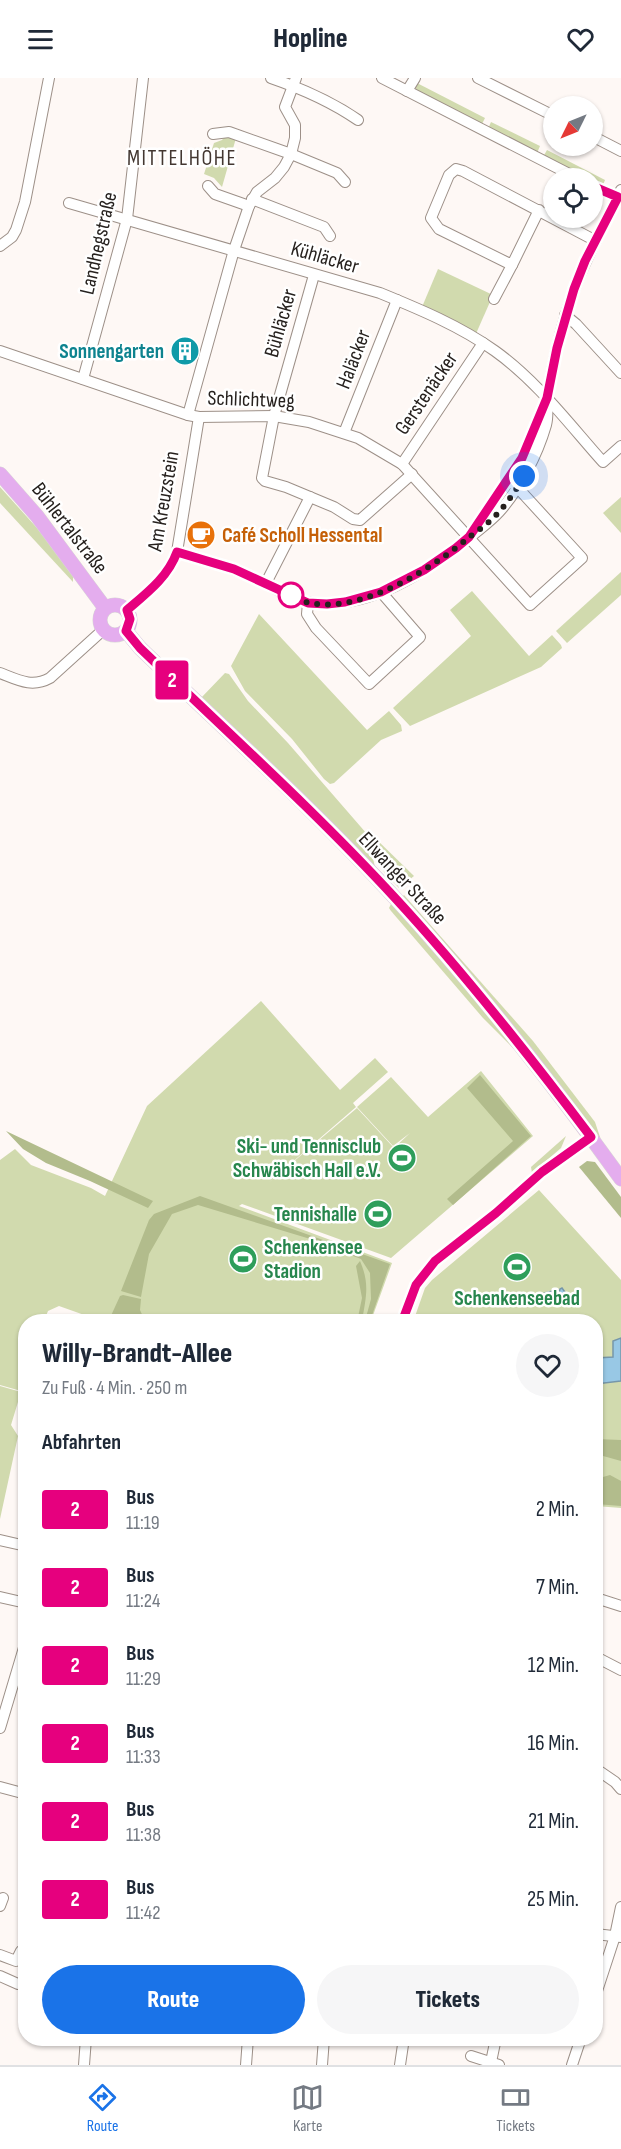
<!DOCTYPE html>
<html lang="de">
<head>
<meta charset="utf-8">
<style>
  :root { --surface:#fff; --page:#f6f6f7; --text:#1f2937; --muted:#747a83; --line:#e0e1e3; --accent:#1a73e8 }
  body { margin:0; font-family:"Sofia Sans Condensed",sans-serif; background:var(--page); color:var(--text); height:100vh; display:flex; flex-direction:column; font-size:22px; white-space:nowrap }
  * { box-sizing:border-box; margin:0 }
  p { font-size:20px; color:var(--muted) }
  .icon { flex:none; width:33px; height:33px; fill:none; stroke:currentColor; stroke-width:2; stroke-linecap:round; stroke-linejoin:round }
  .map { position:relative; flex:1; overflow:hidden }
  .side { position:absolute; left:18px; top:1236px; width:585px; height:732px; display:flex; flex-direction:column; background:var(--surface); border-radius:24px; box-shadow:0 2px 4px #0004 }
  .side>* { flex:none }
  .badge { padding:0 12px; border-radius:4px; font-size:21px; line-height:39px }
  .needle { width:39px; rotate:227deg }
  .fabs { position:absolute; left:543px; top:18px; display:grid; gap:12px }
  .fabs a { display:grid; place-items:center; width:60px; height:60px; border-radius:50%; background:var(--surface); box-shadow:0 2px 4px #0004; font-size:30px }
  .you { position:absolute; width:30px; height:30px; margin:-15px; border:4px solid #fff; border-radius:50%; background:#1a73e8; box-shadow:0 0 0 9px #1a73e833 }
  .map>.badge { position:absolute; translate:-50% -50%; box-shadow:0 0 0 3px #fff }
  h2 { padding:0 24px; font-size:22px; line-height:54px }
  .round { display:grid; place-items:center; flex:none; width:63px; height:63px; border-radius:32px; background:var(--page) }
  .head { display:flex; align-items:center; justify-content:space-between; height:102px; padding:0 24px }
  h1 { font-size:28px; font-weight:800; line-height:45px }
  .primary-button { display:flex; gap:12px; margin-top:auto; padding:12px 24px }
  .primary-button a { flex:1; height:69px; border-radius:36px; background:var(--accent); color:#fff; font-size:24px; font-weight:800; line-height:69px; text-align:center }
  .primary-button a+a { background:var(--page); color:var(--text) }
  ul { padding:0; list-style:none }
  li { display:flex; align-items:center; gap:18px; height:78px; padding:0 24px }
  li div { flex:1 }
  li b { display:block; font-size:22px }
  li em { font-style:normal }
  li .badge { min-width:66px; font-weight:700; text-align:center }
  header { display:flex; justify-content:space-between; align-items:center; height:78px; padding:0 24px; background:var(--surface); font-size:27px; font-weight:800 }
  .dock { display:flex; justify-content:space-around; align-items:center; height:84px; border-top:2px solid var(--line); background:var(--surface); font-size:16px; color:var(--muted) }
  .dock a { display:grid; justify-items:center; gap:3px }
  .dock .on { color:var(--accent) }
  .map>svg:first-child { display:block }
</style>
</head>
<body>
<header><svg class="icon" aria-label="menu" viewBox="0 0 24 24"><path d="M4 6h16M4 12h16M4 18h16"/></svg>Hopline<svg class="icon" aria-label="heart" viewBox="0 0 24 24"><path d="M12 20l-8-8c-3-5 5-10 8-4 3-6 11-1 8 4z"/></svg></header>
<div class="map">
<svg width="621" height="1987" viewBox="0 0 621 1987">
  <rect width="100%" height="100%" fill="#fef8f5"/>
  <g fill="#d1daae">
    <polygon points="415,4 485,40 481,48 418,14 415,9"/>
    <polygon points="491,44 540,68 537,75 488,51"/>
    <polygon points="227,56 236,60 222,109 214,100 204,96 214,65 222,62"/>
    <polygon points="547,72 605,102 603,107 543,79"/>
    <polygon points="438,191 493,217 475,258 422,229"/>
    <polygon points="0,409 37,450 73,497 73,504 0,425"/>
    <polygon points="621,419 621,455 603,435"/>
    <polygon points="621,494 621,517 567,565 556,553"/>
    <polygon points="472,513 529,578 552,557 561,567 562,570 541,589 410,648 393,630 471,558 450,532"/>
    <polygon points="259,536 367,652 389,633 401,647 402,653 381,662 334,705 330,706 324,701 292,661 245,613 231,588"/>
    <polygon points="225,595 229,596 248,623 288,665 367,756 376,793 200,621"/>
    <polygon points="373,758 414,798 399,810 384,794"/>
    <polygon points="404,817 533,963 595,1044 601,1062 402,819"/>
    <polygon points="391,826 395,827 459,900 519,976 483,940 391,833 389,830"/>
    <polygon points="261,923 340,1012 375,980 388,994 353,1025 356,1029 267,1106 357,1030 394,1070 410,1055 393,1068 357,1029 391,999 428,1039 481,993 533,1058 391,1180 242,1126 239,1128 392,1185 371,1243 104,1244 59,1228 48,1233 44,1243 26,1244 25,1299 21,1313 0,1307 0,1082 15,1071 31,1087 91,1110 105,1118 147,1028"/>
    <polygon points="566,1058 561,1070 532,1095 531,1089"/>
    <polygon points="539,1112 621,1202 621,1430 596,1428 596,1244 413,1244 425,1210 432,1202"/>
    <polygon points="0,1308 21,1314 11,1347 18,1358 0,1441"/>
  </g>
  <g fill="#b2bc8c">
    <polygon points="480,997 531,1058 453,1127 447,1121 513,1063 467,1010"/>
    <polygon points="6,1053 153,1123 148,1130 90,1103 46,1085 23,1071"/>
    <polygon points="587,1083 595,1084 621,1119 621,1140 579,1089"/>
    <polygon points="200,1118 390,1186 370,1243 365,1243 371,1221 370,1195 361,1181 307,1160 198,1127 172,1136 149,1176 141,1219 121,1213 149,1142 154,1136"/>
    <path d="M360 1183C370 1206 366 1219 362 1243L357 1244 362 1220 356 1188Z"/>
    <polygon points="123,1217 141,1221 140,1232 145,1243 109,1242 120,1218"/>
    <polygon points="596,1361 621,1362 621,1383 596,1376"/>
    <polygon points="610,1397 621,1403 621,1428 596,1426 596,1401"/>
  </g>
  <g fill="#98c8e5" stroke="#7696a9" stroke-width="1.5">
    <polygon points="562,1210 567,1217 566,1221 539,1227 534,1224 534,1218 552,1213 556,1216 559,1215 560,1211"/>
    <polygon points="621,1260 621,1303 596,1306 596,1280 613,1279 613,1263"/>
  </g>
  <g fill="none" stroke-linecap="round" stroke-linejoin="round">
    <g stroke="#9d9088" stroke-width="12">
      <g id="minor">
        <path d="M271 0C300 10 332 24 358 42"/>
        <polyline points="382,0 577,100"/>
        <polyline points="478,0 554,38"/>
        <polyline points="407,13 415,0"/>
        <polyline points="213,56 229,54 291,76 337,95 345,104"/>
        <polyline points="592,58 621,73"/>
        <polyline points="208,108 215,116 249,128"/>
        <polyline points="592,108 621,121"/>
        <polyline points="252,121 324,149 330,158"/>
        <path d="M69 125 380 215C419 231 460 248 495 273 537 303 569 346 603 384L621 368"/>
        <polyline points="539,132 512,187 439,151 431,140 449,97 456,91 463,93 596,163"/>
        <polyline points="0,168 12,159 16,152 25,124 49,0"/>
        <polyline points="314,197 274,338 262,400 265,403 286,409 334,429 353,441 360,442 412,396"/>
        <polyline points="494,221 512,187"/>
        <polyline points="565,237 576,246 621,295"/>
        <polyline points="0,273 188,337 199,339 274,338 309,344 358,360 402,386 530,527 582,480 517,409 508,402"/>
        <polyline points="83,301 127,141 143,0"/>
        <polyline points="188,337 234,172 249,128 257,114 275,100 284,89 291,76 295,60 295,47 285,29 296,0"/>
        <polyline points="344,355 397,222"/>
        <polyline points="402,386 483,265"/>
        <polyline points="471,455 505,407 522,380 547,320"/>
        <path d="M177 474C201 480 226 488 250 498 266 505 297 524 312 525 370 531 424 495 468 461 478 452 489 445 499 434 520 410 537 378 546 347 549 336 546 327 548 316 552 289 558 262 566 236 579 192 601 153 621 112"/>
        <polyline points="266,505 310,419"/>
        <polyline points="308,525 307,536 316,550 369,606 420,559 381,514"/>
        <path d="M127 532C147 515 167 499 177 474L199 339"/>
        <path d="M0 595C18 602 32 610 50 600L103 552"/>
        <polyline points="402,1244 416,1207 435,1183 496,1135 542,1094 591,1059"/>
        <polyline points="0,1462 26,1468"/>
        <polyline points="0,1519 26,1525"/>
        <polyline points="596,1520 621,1528"/>
        <polyline points="596,1579 621,1592"/>
        <polyline points="0,1650 26,1563"/>
        <polyline points="596,1691 615,1704 621,1711"/>
        <polyline points="0,1709 26,1716"/>
        <polyline points="0,1828 3,1820"/>
        <polyline points="596,1856 621,1859"/>
        <polyline points="0,1877 16,1883 21,1873"/>
        <polyline points="0,1898 18,1906"/>
        <polyline points="596,1916 615,1858 621,1829"/>
        <polyline points="471,1978 499,1987"/>
        <polyline points="491,1984 496,1960"/>
        <polyline points="84,1987 86,1960"/>
        <polyline points="246,1987 248,1960"/>
        <polyline points="322,1987 324,1960"/>
        <polyline points="400,1987 404,1960"/>
        <polyline points="572,1987 581,1960"/>
      </g>
    </g>
    <g stroke="#d8d7d6" stroke-width="15">
      <g id="major">
        <polyline points="0,396 37,438 105,530"/>
        <circle cx="115" cy="542" r="15"/>
        <path d="M126 553 140 570C226 653 316 733 396 821 477 910 551 1003 621 1101"/>
      </g>
    </g>
    <use href="#minor" stroke="#fff" stroke-width="10"/>
    <use href="#major" stroke="#e4adee" stroke-width="14"/>
  </g>
  <g fill="none" stroke-linecap="round" stroke-linejoin="round">
    <g stroke="#fff" stroke-width="14">
      <path id="line" d="M402 1244 416 1207 435 1183 496 1135 542 1094 591 1059C529 977 466 897 396 821 315 733 226 653 140 570L126 553 130 541 127 532C147 515 168 499 177 474L234 491 308 525 327 526 345 524 381 514 424 492 456 470 469 459 522 380 547 320 557 270 574 211 585 183 618 119 592 108"/>
    </g>
    <use href="#line" stroke="#e6007e" stroke-width="9"/>
    <path stroke="#26211e" stroke-width="6" stroke-dasharray="0 10.8" d="M291 517 289 516C295 519 303 524 310 525 362 535 428 493 467 461 477 453 488 446 498 435 508 424 517 411 524 398"/>
  </g>
  <defs>
    <g id="building-disc" transform="scale(1.5)"><circle r="9.5" fill="#0f9aa8" stroke="#fff"/><path d="M-4-6H4V6H1V3H-1V6H-4ZM-2.5-4.3h1.7v1.8h-1.7ZM.8-4.3h1.7v1.8H.8ZM-2.5-1h1.7V.8h-1.7ZM.8-1h1.7V.8H.8Z" fill="#fff"/></g>
    <g id="cafe-disc" transform="scale(1.5)"><circle r="9.5" fill="#e8710a" stroke="#fff"/><path d="M-5.5-4.5H6V0H3Q3 3.5 0 3.5H-2.5Q-5.5 3.5-5.5 0ZM3-3.2v2h1.7v-2ZM-6 4.5H4V6H-6Z" fill="#fff"/></g>
    <g id="stadium-disc" transform="scale(1.5)"><circle r="9.5" fill="#2e9e5b" stroke="#fff"/><path d="M0-5a6.5 5 0 1 0 0 10a6.5 5 0 1 0 0-10ZM-3.5-1.8h7v3.6h-7Z" fill="#fff"/></g>
  </defs>
  <g fill-rule="evenodd">
    <use href="#building-disc" x="185" y="273"/>
    <use href="#cafe-disc" x="201" y="457"/>
    <use href="#stadium-disc" x="402" y="1080"/>
    <use href="#stadium-disc" x="378" y="1136"/>
    <use href="#stadium-disc" x="243" y="1181"/>
    <use href="#stadium-disc" x="517" y="1189"/>
  </g>
  <circle fill="#fff" stroke="#e6007e" stroke-width="3" cx="291" cy="517" r="12"/>
  <g text-anchor="middle" stroke-width="5" stroke-linejoin="round" paint-order="stroke">
    <g font-size="21" fill="#26211e" stroke="#fff">
      <text transform="translate(98 165) rotate(-77)" y="7">Landhegstraße</text>
      <text transform="translate(325 179) rotate(16)" y="7">Kühläcker</text>
      <text transform="translate(280 245) rotate(-74)" y="7">Bühläcker</text>
      <text transform="translate(353 281) rotate(-69)" y="7">Haläcker</text>
      <text transform="translate(426 315) rotate(-56)" y="7">Gerstenäcker</text>
      <text transform="translate(251 321) rotate(2)" y="7">Schlichtweg</text>
      <text transform="translate(163 423) rotate(-80)" y="7">Am Kreuzstein</text>
      <text transform="translate(70 450) rotate(52)" y="7">Bühlertalstraße</text>
      <text transform="translate(403 800) rotate(47)" y="7">Ellwanger Straße</text>
    </g>
    <g font-size="21" font-weight="bold" fill="#0d838f" stroke="#fff" text-anchor="end">
      <text x="164" y="280">Sonnengarten</text>
    </g>
    <g font-size="21" font-weight="bold" fill="#c56008" stroke="#fff" text-anchor="start">
      <text x="222" y="464">Café Scholl Hessental</text>
    </g>
    <g font-size="21" font-weight="bold" fill="#27864d" stroke="#fff" text-anchor="end">
      <text x="381" y="1075">Ski- und Tennisclub<tspan x="381" dy="24">Schwäbisch Hall e.V.</tspan></text>
      <text x="357" y="1143">Tennishalle</text>
      <text x="264" y="1176" text-anchor="start">Schenkensee<tspan x="264" dy="24">Stadion</tspan></text>
      <text x="517" y="1227" text-anchor="middle">Schenkenseebad</text>
    </g>
    <g font-size="22" letter-spacing="1.5" fill="#433731" stroke="#fff">
      <text x="182" y="87">MITTELHÖHE</text>
    </g>
  </g>
</svg>
<div class="fabs">
<a><svg class="needle" viewBox="-14 -14 28 28"><path d="M0-13l5 13h-10z" fill="#e53935"/><path d="M0 13l5-13h-10z" fill="#747a83"/></svg></a>
<a><svg class="icon" aria-label="locate" viewBox="0 0 24 24"><circle cx="12" cy="12" r="6"/><path d="M12 2v4M12 18v4M2 12h4M18 12h4"/></svg></a>
</div>
<div class="you" style="left:524px;top:398px"></div>
<b class="badge" style="left:172px;top:602px;background:#e6007e;color:#fff">2</b>
<section class="side">
<div class="head"><div><h1>Willy-Brandt-Allee</h1><p>Zu Fuß · 4 Min. · 250 m</p></div><a class="round"><svg class="icon" aria-label="heart" viewBox="0 0 24 24"><path d="M12 20l-8-8c-3-5 5-10 8-4 3-6 11-1 8 4z"/></svg></a></div>
<h2>Abfahrten</h2>
<ul>
<li><span class="badge" style="background:#e6007e;color:#fff">2</span><div><b>Bus</b><p>11:19</p></div><em>2 Min.</em></li>
<li><span class="badge" style="background:#e6007e;color:#fff">2</span><div><b>Bus</b><p>11:24</p></div><em>7 Min.</em></li>
<li><span class="badge" style="background:#e6007e;color:#fff">2</span><div><b>Bus</b><p>11:29</p></div><em>12 Min.</em></li>
<li><span class="badge" style="background:#e6007e;color:#fff">2</span><div><b>Bus</b><p>11:33</p></div><em>16 Min.</em></li>
<li><span class="badge" style="background:#e6007e;color:#fff">2</span><div><b>Bus</b><p>11:38</p></div><em>21 Min.</em></li>
<li><span class="badge" style="background:#e6007e;color:#fff">2</span><div><b>Bus</b><p>11:42</p></div><em>25 Min.</em></li>
</ul>
<div class="primary-button"><a>Route</a><a>Tickets</a></div>
</section>
</div>
<nav class="dock">
<a class="on"><svg class="icon" aria-label="directions" viewBox="0 0 24 24"><path d="M12 3l9 9-9 9-9-9zM9 14v-3h6M13 9l2 2-2 2"/></svg>Route</a>
<a><svg class="icon" aria-label="map" viewBox="0 0 24 24"><path d="M3 6l6-2 6 2 6-2v14l-6 2-6-2-6 2zM9 4v14M15 6v14"/></svg>Karte</a>
<a><svg class="icon" aria-label="tickets" viewBox="0 0 24 24"><path d="M3 7h18v10H3zM15 7v10"/></svg>Tickets</a>
</nav>
</body>
</html>
